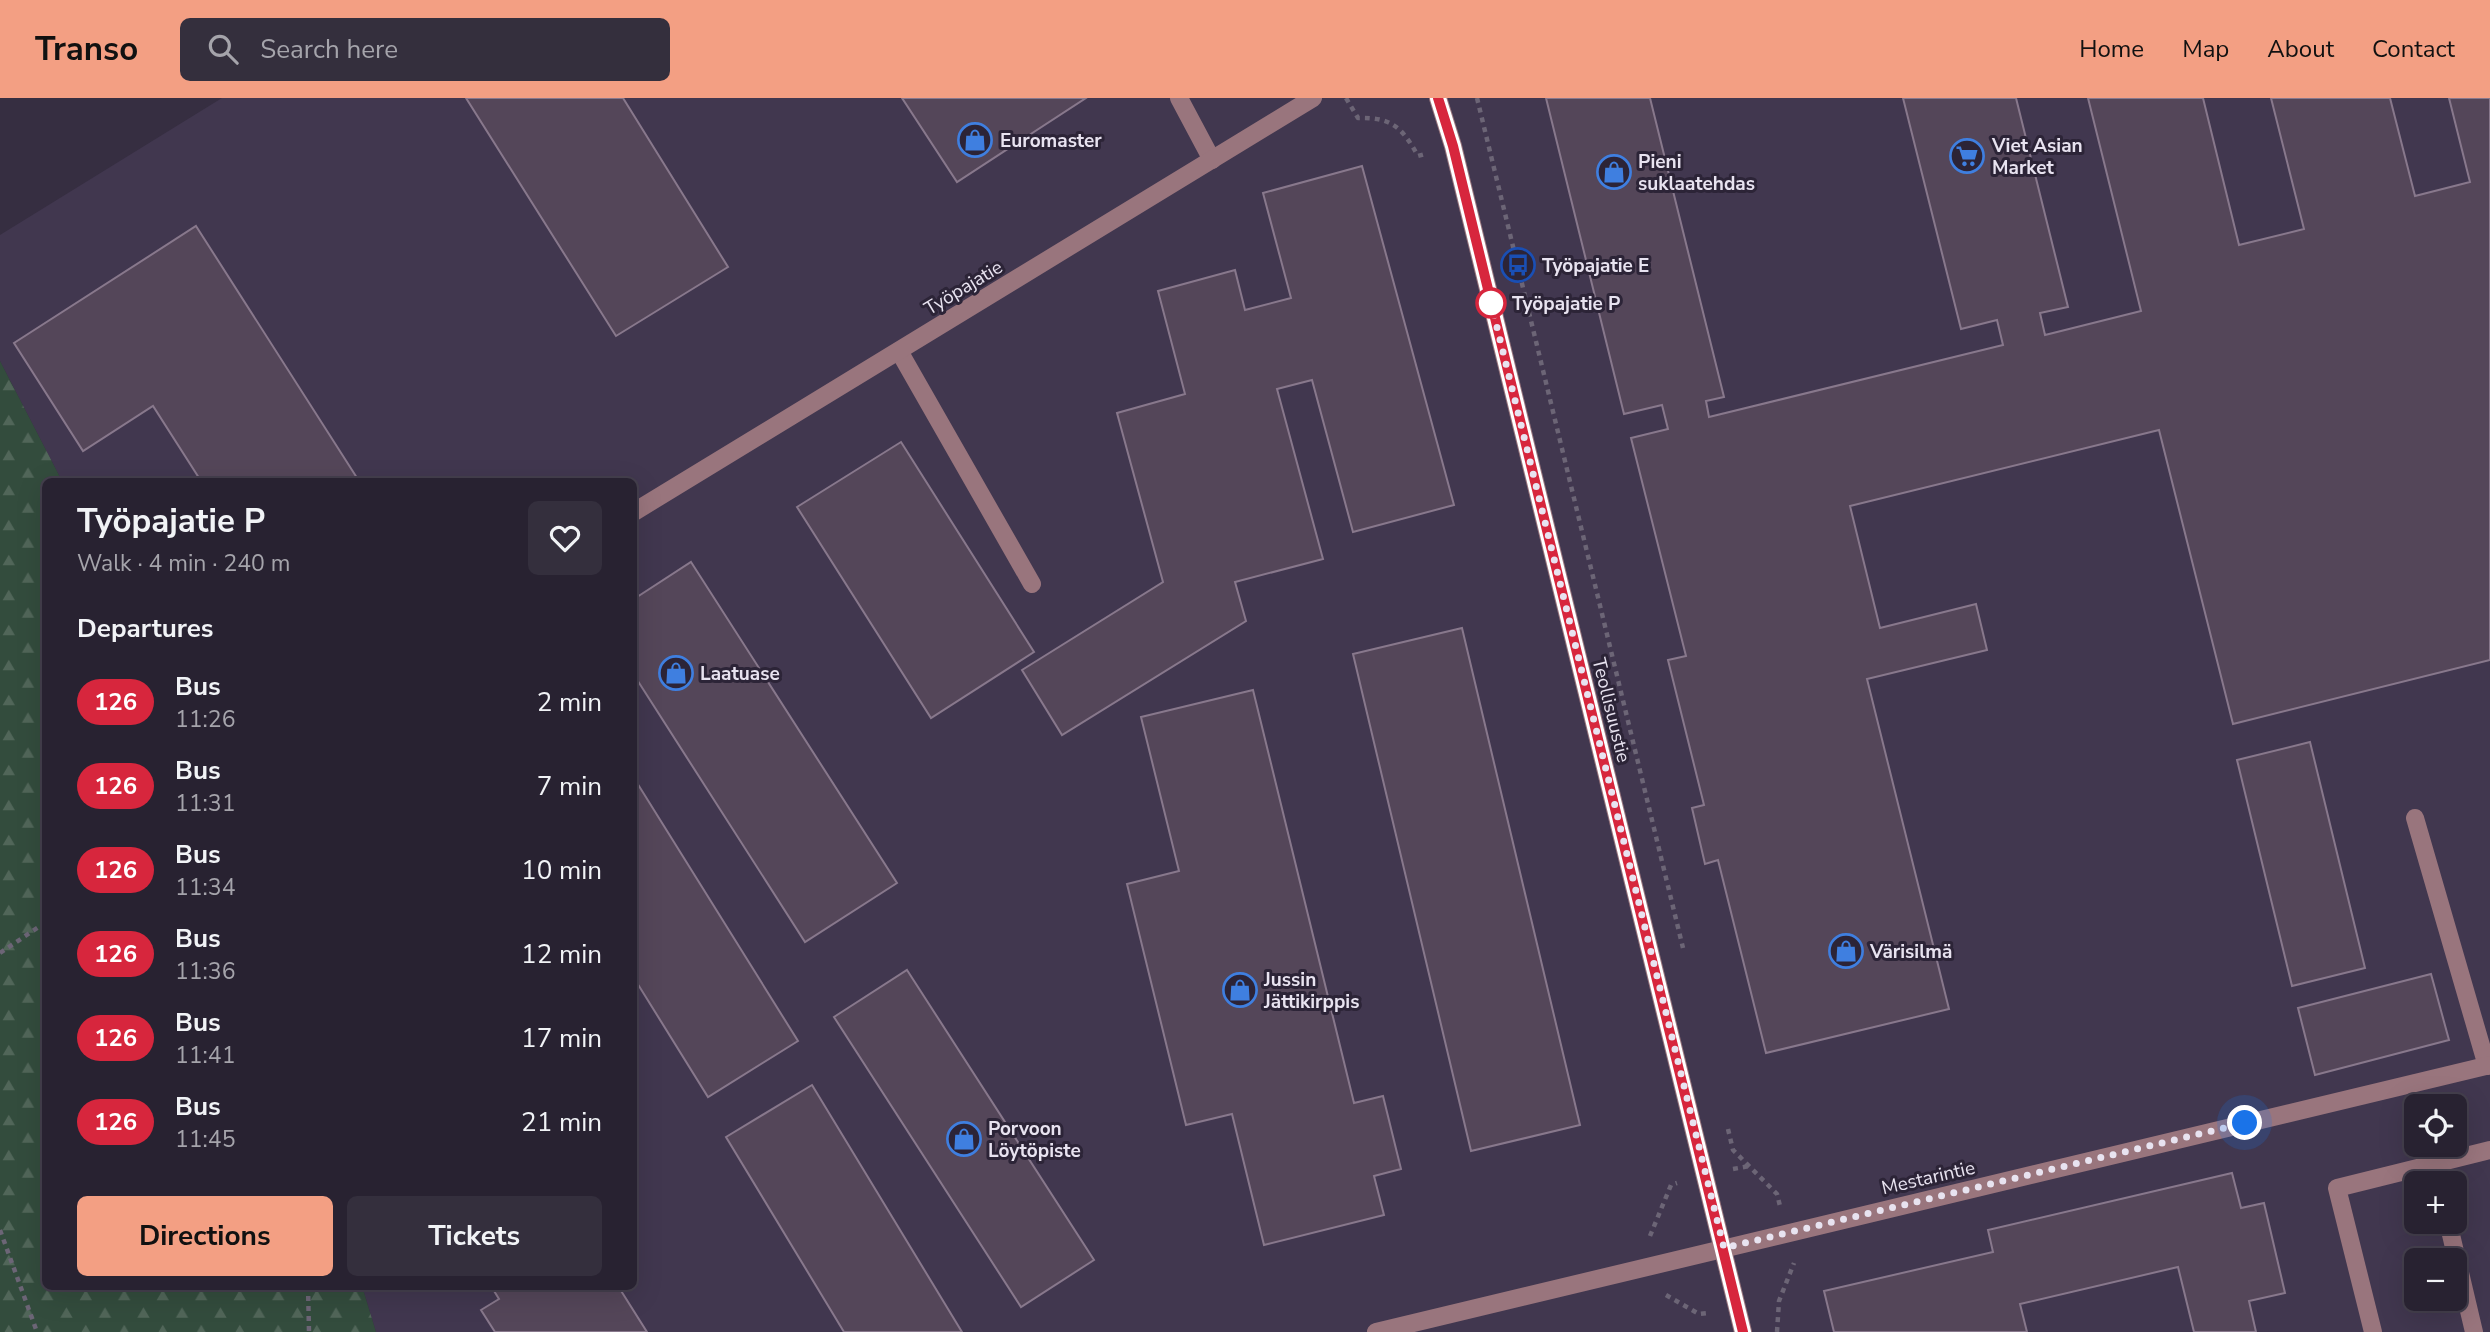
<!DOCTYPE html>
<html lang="en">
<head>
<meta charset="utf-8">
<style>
  :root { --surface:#282231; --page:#342f3d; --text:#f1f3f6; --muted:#a5a4ab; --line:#443f4d; --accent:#f39f83 }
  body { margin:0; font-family:"Nunito Sans",sans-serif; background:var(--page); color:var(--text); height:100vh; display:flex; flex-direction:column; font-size:26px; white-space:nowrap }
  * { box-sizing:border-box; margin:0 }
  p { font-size:23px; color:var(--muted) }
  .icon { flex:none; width:38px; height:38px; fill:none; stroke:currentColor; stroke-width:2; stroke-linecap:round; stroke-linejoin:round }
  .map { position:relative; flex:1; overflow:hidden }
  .details { position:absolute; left:42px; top:380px; width:595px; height:812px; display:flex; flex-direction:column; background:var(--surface); border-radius:10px; box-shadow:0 7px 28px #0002,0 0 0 2px var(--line) }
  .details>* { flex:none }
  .badge { padding:0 14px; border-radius:23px; font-size:24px; line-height:46px }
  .controls { position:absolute; left:2404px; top:996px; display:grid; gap:14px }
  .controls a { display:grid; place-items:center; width:63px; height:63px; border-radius:10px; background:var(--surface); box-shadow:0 7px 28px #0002,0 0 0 2px var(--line); font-size:35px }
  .you { position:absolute; width:35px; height:35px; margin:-18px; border:5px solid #fff; border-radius:50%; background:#1a73e8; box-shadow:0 0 0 10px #1a73e833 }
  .map>.badge { position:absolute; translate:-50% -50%; box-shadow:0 0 0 4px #fff }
  h2 { padding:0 35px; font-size:26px; line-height:63px }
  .round { display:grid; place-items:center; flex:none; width:74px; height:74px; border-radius:10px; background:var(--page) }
  .overview { display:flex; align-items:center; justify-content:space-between; height:119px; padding:0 35px }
  h1 { font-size:33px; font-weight:700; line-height:52px }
  .action { display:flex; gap:14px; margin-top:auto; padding:14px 35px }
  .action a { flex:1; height:80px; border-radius:10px; background:var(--accent); color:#111; font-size:28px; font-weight:700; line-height:80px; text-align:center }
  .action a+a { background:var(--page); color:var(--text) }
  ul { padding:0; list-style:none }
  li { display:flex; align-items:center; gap:21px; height:84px; padding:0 35px }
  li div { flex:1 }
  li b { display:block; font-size:26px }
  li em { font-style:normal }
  li .badge { min-width:77px; font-weight:700; text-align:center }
  header { display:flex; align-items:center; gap:42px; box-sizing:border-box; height:98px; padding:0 35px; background:var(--accent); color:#111 }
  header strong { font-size:33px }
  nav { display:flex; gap:38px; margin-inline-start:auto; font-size:24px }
  .search { width:490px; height:63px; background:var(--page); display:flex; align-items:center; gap:18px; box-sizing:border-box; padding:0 24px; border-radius:10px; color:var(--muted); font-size:26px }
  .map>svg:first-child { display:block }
</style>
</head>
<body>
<header>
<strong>Transo</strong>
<div class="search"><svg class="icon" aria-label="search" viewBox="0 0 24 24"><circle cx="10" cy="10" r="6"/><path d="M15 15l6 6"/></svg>Search here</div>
<nav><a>Home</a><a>Map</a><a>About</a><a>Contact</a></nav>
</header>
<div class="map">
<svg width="2490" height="1234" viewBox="0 0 2490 1234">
  <defs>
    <pattern id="forest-firs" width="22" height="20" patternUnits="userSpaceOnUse" patternTransform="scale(1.75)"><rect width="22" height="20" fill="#334c3d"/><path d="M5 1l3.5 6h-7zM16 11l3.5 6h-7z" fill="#516659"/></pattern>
  </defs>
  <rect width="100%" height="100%" fill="#362e41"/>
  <path fill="#41374f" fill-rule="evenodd" d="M222 0H2490V1234H376L362 1188H634V383H62L0 263V137ZM2417 1008H2455V1046H2417ZM2417 1085H2455V1124H2417ZM2417 1162H2455V1200H2417Z"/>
  <polygon fill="url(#forest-firs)" points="0,263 62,383 46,383 46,1188 362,1188 376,1234 0,1234"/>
  <g fill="#544659" stroke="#88788c" stroke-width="2">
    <polygon points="466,0 623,0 728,169 616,238"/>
    <polygon points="902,0 1086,0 957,84"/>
    <polygon points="1546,0 1650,0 1724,299 1706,303 1709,319 2003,247 1997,222 1961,231 1903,0 2016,0 2068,209 2040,215 2045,237 2141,213 2088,0 2203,0 2239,147 2304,131 2271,0 2390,0 2415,98 2470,84 2449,0 2490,0 2490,562 2233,626 2159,332 1850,408 1880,530 1976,506 1987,552 1867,581 1949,911 1766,955 1718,762 1705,766 1692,710 1704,707 1668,562 1686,558 1631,340 1668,331 1662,307 1624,316"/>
    <polygon points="1362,68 1454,407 1353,434 1312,282 1277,291 1323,461 1235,484 1246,523 1062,637 1022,572 1163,484 1117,315 1185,296 1158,193 1235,172 1245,212 1291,200 1263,95"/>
    <polygon points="196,128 359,383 201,383 153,308 83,353 14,245"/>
    <polygon points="901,344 1034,554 931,620 797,409"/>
    <polygon points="691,464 897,785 805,844 634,577 634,501"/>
    <polygon points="1462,530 1580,1027 1471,1053 1353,556"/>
    <polygon points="1253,592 1354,1005 1383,998 1401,1071 1374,1078 1384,1117 1264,1147 1232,1016 1186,1027 1127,786 1179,773 1141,619"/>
    <polygon points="2310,644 2365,870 2292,888 2237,662"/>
    <polygon points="634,680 798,943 708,999 634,880"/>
    <polygon points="907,872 1094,1162 1021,1209 834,919"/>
    <polygon points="2431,876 2449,942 2315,977 2298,910"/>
    <polygon points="812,987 962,1234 844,1234 726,1039"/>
    <polygon points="2232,1075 2241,1110 2264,1105 2285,1195 2249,1203 2256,1234 2194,1234 2178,1169 2020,1206 2027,1234 1834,1234 1824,1193 1993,1154 1988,1132"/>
    <polygon points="491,1188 618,1188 647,1234 495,1234 481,1212 499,1201"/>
  </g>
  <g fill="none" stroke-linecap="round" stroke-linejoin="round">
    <g stroke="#6c6576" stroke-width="4.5" stroke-dasharray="5 5" stroke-linecap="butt">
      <path d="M1346 0 1358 20C1391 19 1402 29 1418 58L1425 56"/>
      <polyline points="1477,0 1683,850"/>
      <polyline points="0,855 46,824"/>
      <polyline points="1728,1031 1733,1052 1777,1096 1780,1108"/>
      <polyline points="1733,1071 1750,1068"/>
      <polyline points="0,1132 37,1234"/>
      <polyline points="1650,1138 1671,1087 1677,1085"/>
      <polyline points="308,1188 309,1234"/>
      <polyline points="1666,1197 1699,1216 1708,1215"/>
      <polyline points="1777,1234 1779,1203 1794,1165"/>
    </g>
    <g stroke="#99757d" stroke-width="18">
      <polyline points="1179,0 1212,62"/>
      <polyline points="1438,0 1453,48 1743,1234"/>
      <polyline points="899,253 1032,486"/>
      <polyline points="634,414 1313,0"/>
      <polyline points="2415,720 2487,968"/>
      <polyline points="2434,1066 2439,1085"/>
      <polyline points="2448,1124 2474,1234"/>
      <polyline points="1376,1234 2490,967"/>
      <polyline points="2373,1234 2337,1090 2490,1052"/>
    </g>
  </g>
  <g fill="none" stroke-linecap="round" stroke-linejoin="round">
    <g stroke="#fff" stroke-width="16">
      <polyline id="line" points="1438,0 1453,48 1743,1234"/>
    </g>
    <use href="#line" stroke="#d7263d" stroke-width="10"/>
    <polyline stroke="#e8e3f0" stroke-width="7" stroke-dasharray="0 12.6" points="1491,205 1724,1150 2245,1025"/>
  </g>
  <defs>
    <g id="shop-ring" transform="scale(1.75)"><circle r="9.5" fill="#2c2437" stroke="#3f7fe0" stroke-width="1.5"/><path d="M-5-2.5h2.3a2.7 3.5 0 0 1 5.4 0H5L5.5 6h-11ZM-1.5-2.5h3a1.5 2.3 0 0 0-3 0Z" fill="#3f7fe0"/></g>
    <g id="supermarket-ring" transform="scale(1.75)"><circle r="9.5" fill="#2c2437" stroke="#3f7fe0" stroke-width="1.5"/><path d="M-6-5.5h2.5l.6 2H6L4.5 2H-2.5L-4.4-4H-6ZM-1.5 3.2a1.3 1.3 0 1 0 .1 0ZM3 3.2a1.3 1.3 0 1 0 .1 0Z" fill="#3f7fe0"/></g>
    <g id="bus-ring" transform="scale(1.75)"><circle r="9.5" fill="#2c2437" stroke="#1a4fb4" stroke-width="1.5"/><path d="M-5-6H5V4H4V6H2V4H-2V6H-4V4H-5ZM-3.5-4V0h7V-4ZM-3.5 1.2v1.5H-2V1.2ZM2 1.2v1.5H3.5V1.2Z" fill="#1a4fb4"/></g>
  </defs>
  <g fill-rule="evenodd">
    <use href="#shop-ring" x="975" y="42"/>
    <use href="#supermarket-ring" x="1967" y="58"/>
    <use href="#shop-ring" x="1614" y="74"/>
    <use href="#bus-ring" x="1518" y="167"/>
    <use href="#shop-ring" x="676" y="575"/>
    <use href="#shop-ring" x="1846" y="853"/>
    <use href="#shop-ring" x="1240" y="892"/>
    <use href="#shop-ring" x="964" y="1041"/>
  </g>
  <circle fill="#fff" stroke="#d7263d" stroke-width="3.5" cx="1491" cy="205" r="14"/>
  <g text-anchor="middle" stroke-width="6" stroke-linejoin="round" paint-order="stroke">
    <g font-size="19" font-weight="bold" fill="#e8e3f0" stroke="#2c2437" text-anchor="start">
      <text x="1000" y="49">Euromaster</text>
      <text x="1992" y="54">Viet Asian<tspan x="1992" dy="22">Market</tspan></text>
      <text x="1638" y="70">Pieni<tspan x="1638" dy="22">suklaatehdas</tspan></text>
      <text x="1542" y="174">Työpajatie E</text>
      <text x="700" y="582">Laatuase</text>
      <text x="1870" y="860">Värisilmä</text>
      <text x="1264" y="888">Jussin<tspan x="1264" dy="22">Jättikirppis</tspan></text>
      <text x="988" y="1037">Porvoon<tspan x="988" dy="22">Löytöpiste</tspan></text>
    </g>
    <g font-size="19" fill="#e8e3f0" stroke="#2c2437">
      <text transform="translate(963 189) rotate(-31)" y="7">Työpajatie</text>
      <text transform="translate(1612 612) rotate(76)" y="7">Teollisuustie</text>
      <text transform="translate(1928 1079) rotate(-13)" y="7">Mestarintie</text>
    </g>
    <g font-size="19" font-weight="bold" fill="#e8e3f0" stroke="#2c2437" text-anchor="start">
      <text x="1512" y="212">Työpajatie P</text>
    </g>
  </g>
</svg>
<div class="controls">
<a><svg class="icon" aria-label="locate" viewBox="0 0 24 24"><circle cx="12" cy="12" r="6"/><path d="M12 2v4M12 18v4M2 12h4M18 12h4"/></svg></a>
<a>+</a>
<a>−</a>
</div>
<div class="you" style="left:2245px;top:1025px"></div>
<section class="details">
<div class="overview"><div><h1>Työpajatie P</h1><p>Walk · 4 min · 240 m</p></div><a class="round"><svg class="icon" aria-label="heart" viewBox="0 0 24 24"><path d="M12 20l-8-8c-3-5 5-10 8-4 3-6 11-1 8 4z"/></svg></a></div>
<h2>Departures</h2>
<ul>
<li><span class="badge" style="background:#d7263d;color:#fff">126</span><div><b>Bus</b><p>11:26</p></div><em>2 min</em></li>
<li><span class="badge" style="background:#d7263d;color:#fff">126</span><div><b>Bus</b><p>11:31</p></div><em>7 min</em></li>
<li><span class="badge" style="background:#d7263d;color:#fff">126</span><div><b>Bus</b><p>11:34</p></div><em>10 min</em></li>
<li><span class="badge" style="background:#d7263d;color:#fff">126</span><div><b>Bus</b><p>11:36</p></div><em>12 min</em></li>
<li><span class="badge" style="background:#d7263d;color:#fff">126</span><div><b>Bus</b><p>11:41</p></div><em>17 min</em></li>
<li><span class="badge" style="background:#d7263d;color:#fff">126</span><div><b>Bus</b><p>11:45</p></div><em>21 min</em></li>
</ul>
<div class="action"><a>Directions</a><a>Tickets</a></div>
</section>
</div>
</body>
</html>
